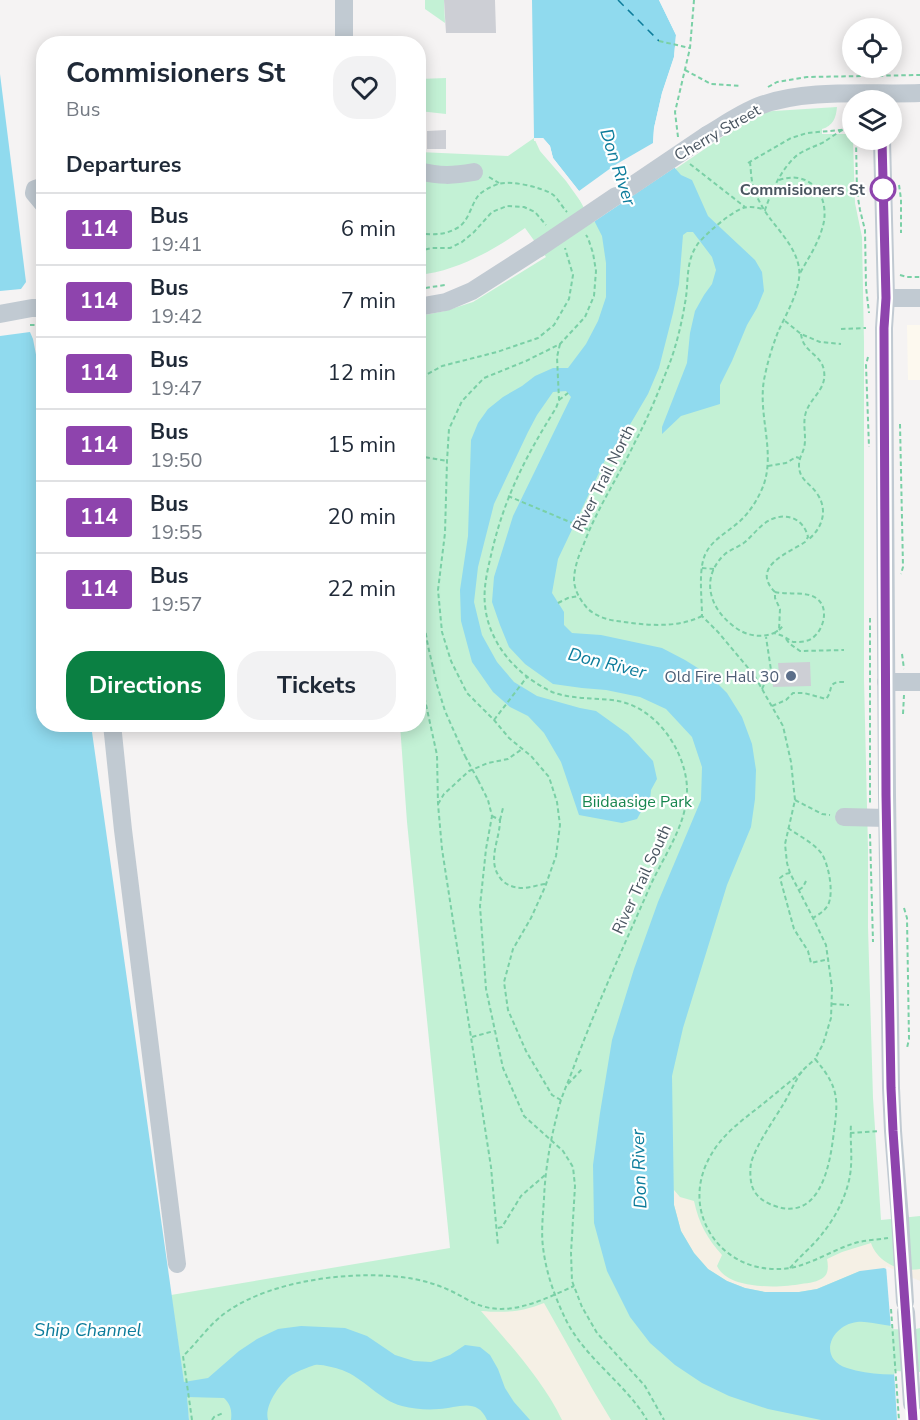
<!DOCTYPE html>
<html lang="en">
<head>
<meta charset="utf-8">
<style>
  :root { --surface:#fff; --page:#f2f2f3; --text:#1f2937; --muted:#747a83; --line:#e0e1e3; --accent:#0b8043 }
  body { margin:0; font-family:"Nunito Sans",sans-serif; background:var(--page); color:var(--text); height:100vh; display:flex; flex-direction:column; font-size:22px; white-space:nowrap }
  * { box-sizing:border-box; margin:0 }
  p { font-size:20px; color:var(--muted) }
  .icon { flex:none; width:33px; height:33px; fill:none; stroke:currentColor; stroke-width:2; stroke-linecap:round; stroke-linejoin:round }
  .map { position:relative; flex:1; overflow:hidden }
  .side { position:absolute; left:36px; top:36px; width:390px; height:696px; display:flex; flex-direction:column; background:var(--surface); border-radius:24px; box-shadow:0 3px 15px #0003 }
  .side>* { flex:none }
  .badge { padding:0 12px; border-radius:4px; font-size:21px; line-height:39px }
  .controls { position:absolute; left:842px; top:18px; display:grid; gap:12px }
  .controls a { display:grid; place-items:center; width:60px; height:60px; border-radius:50%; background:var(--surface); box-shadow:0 3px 15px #0003; font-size:30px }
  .map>.badge { position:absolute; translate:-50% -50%; box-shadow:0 0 0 3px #fff }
  h2 { padding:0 30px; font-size:22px; line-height:54px }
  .round { display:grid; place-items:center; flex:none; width:63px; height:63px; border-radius:24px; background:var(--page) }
  .headline { display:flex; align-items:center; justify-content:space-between; height:102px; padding:0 30px }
  h1 { font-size:28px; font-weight:700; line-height:45px }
  .cta { display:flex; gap:12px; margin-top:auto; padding:12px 30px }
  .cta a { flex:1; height:69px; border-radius:24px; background:var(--accent); color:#fff; font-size:24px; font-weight:700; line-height:69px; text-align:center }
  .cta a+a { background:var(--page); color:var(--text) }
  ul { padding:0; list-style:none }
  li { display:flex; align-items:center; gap:18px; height:72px; padding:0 30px; border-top:2px solid var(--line) }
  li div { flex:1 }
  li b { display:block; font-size:22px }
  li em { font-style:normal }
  li .badge { min-width:66px; font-weight:700; text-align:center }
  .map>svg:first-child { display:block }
</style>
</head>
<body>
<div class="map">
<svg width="920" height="1420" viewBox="0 0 920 1420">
  <rect width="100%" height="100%" fill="#f5f3f3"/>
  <polygon fill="#fdf9ef" points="907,325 920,325 920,380 908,380"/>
  <g fill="#c3f1d5">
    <polygon points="425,0 444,0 445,23 425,9"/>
    <polygon points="446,78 446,114 419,111 419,79"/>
    <path d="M837 107C836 118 833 126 822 129V134H852V140H853L855 203 862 237 864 342V679L868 849V927L873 1098 881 1220 920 1216V1420H189L171 1295 450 1248 407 822 400 725 418 724 419 316 445 311 473 302 546 257 525 228C494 250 457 271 419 275V152L508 156 534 138 540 151 566 181 596 223 759 112Z"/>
  </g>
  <g fill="#f5f0e5">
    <path d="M674 1190 680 1197 694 1201C699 1224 707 1238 722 1255L717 1266C728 1290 780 1288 801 1284 809 1283 818 1282 824 1277 829 1273 828 1264 827 1259L842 1252 871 1243C877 1262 901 1273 920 1269V1284L860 1271 817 1289 799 1292H765L745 1288 727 1281 708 1269 694 1253 681 1231 674 1205Z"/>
    <path d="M544 1303 593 1390 611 1420H562C542 1379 510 1345 481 1311 505 1313 522 1312 544 1303Z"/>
  </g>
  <g fill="#90daee">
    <path d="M532 0H659L676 35 674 57 662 93 654 128 653 143 681 175 692 180 708 216 755 260 762 272 764 291 757 308 747 325 732 361 720 385V404L681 416 662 434V427L687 363 690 333 695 311 704 295 712 284 716 270 712 257 693 232H687L683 235 679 284 673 313 659 368 648 394 628 428 606 458 558 559 552 593 564 612V625L572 633 601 635 662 648 685 660 709 675 727 693 742 717 752 744 756 770 755 799 751 827 727 885 683 1028 672 1076 674 1205 681 1231 694 1253 708 1269 727 1281 745 1288 765 1292H799L817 1289 860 1271 884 1268 920 1284 912 1327C903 1326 893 1327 885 1325 875 1324 867 1321 857 1322 831 1325 817 1358 847 1368 870 1376 896 1374 920 1375V1420H821L768 1409 729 1396 702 1383 675 1365 650 1343 630 1317 607 1271 594 1223 593 1165 600 1113 612 1040 634 969 658 902 701 800 702 767 692 737 666 709 640 697 606 690 582 688 553 684 525 664 509 647 500 625 492 602 494 577 513 516 571 397 566 391 553 392 537 415 528 432 494 504 478 567 474 602 482 635 497 662 514 682 537 696 580 708 596 711 628 734 653 761 657 779 651 790 650 800 642 810 637 819 622 823 579 815 561 762 544 733 528 716 510 707 493 692 472 662 461 621 460 590 468 536 471 440 478 423 488 409 503 397 522 386 535 376 553 368H568L586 344 598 321 606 297V263L602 236 579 191 553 158 550 146 543 138H534Z"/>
    <polygon points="0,74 26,282 21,289 0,291"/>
    <path d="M30 332 33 339 44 396V724L91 725 184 1382 208 1378 239 1351 257 1339 278 1329 301 1326 345 1328 367 1336 395 1355 414 1361 431 1362 450 1355 465 1345 480 1347 490 1355 498 1369 505 1388 514 1402 530 1420H487C477 1397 458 1408 439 1409 426 1410 414 1409 402 1406 379 1400 364 1378 342 1370 335 1368 322 1364 315 1365 310 1366 294 1373 290 1376 279 1385 264 1406 268 1420H231C232 1411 231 1405 224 1398L187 1397 189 1420H0V336Z"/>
  </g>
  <g fill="#f5f3f3">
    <polygon points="659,0 663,0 679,35 677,58 665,94 657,128 656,142 677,166 592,223 576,193 550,159 547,148 541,141 534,141 534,138 543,138 550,146 553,158 579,191 615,165 653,143 654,128 662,93 674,57 676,35"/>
    <polygon points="886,1266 920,1281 920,1328 912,1330 891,1329"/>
    <polygon points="894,1371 920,1372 920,1420 897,1420"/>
  </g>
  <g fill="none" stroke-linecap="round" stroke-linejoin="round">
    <polyline stroke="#0c7c9b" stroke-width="1.5" stroke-dasharray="8 6" stroke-linecap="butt" points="618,0 659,41"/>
  </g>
  <g fill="#cdcfd5">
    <polygon points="444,0 495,0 496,33 446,33"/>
    <polygon points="446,130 446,149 427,149 427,131"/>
    <polygon points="810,662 811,686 773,687 772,674 779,674 778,663"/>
  </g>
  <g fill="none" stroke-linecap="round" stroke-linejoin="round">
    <g stroke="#7ad0a6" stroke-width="2" stroke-dasharray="4.5 3" stroke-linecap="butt">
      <polyline points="659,41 690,48"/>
      <polyline points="685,70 711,84 741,86"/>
      <polyline points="768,87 777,82 807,77 920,75"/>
      <polyline points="892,129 893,108"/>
      <polyline points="678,137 675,112 690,48 694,0"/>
      <polyline points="856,140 857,192 860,210 865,230 866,287 869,313"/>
      <path d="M750 162C751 170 751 181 754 189 757 198 763 209 769 217 780 232 796 248 799 268 802 288 786 314 778 332 772 347 767 364 764 380 758 415 775 450 764 484 760 495 753 507 745 516 731 532 708 539 703 561 699 577 702 600 702 616L718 632 754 675 783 726 791 762 795 800 785 844 787 863 790 873 813 918 826 945 832 988 831 1018 823 1044 815 1059"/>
      <polyline points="748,163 791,138 807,133 852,129"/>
      <polyline points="690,164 745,207"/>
      <polyline points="489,177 499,183"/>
      <path d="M779 180C785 178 791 177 798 178 822 182 829 209 822 229 817 246 807 260 799 275"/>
      <polyline points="899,185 901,199 901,233"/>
      <path d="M418 234C434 234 444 236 459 227 469 220 471 205 478 196 482 191 492 186 498 184 510 180 541 187 552 194 558 198 562 207 567 212"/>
      <polyline points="418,251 432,248 450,248 462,242 474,232 492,212 507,206 524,207 535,212 546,225"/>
      <polyline points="900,275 907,277 920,277"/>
      <polyline points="418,289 445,285"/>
      <polyline points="785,321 801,334 820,342 841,344"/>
      <polyline points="30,325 44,325"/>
      <polyline points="841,329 866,328"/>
      <path d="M801 334C803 353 822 354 824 371 827 389 811 397 806 412 802 424 807 436 804 448 802 455 799 458 799 465 799 481 811 483 818 495 828 511 822 528 809 539"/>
      <path d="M560 344 557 357 559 400 556 408C526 456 505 496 492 551 488 568 483 587 485 605 487 629 500 652 517 668 527 678 540 686 552 692 571 699 592 698 612 700 651 704 680 742 686 778 693 819 663 855 648 891 622 950 595 1009 573 1069 567 1085 560 1099 557 1115 550 1142 545 1171 544 1199 543 1215 541 1231 543 1247 546 1273 555 1298 567 1322 587 1360 625 1383 647 1420"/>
      <polyline points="868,357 866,365 869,447"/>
      <polyline points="418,385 426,375 442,366 497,352 538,338 554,325 569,299 573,275 565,248"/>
      <polyline points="559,400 568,393"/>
      <polyline points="900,424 903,567 901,574"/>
      <polyline points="418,456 447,461"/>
      <polyline points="768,466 786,463 796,457 799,458"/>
      <polyline points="508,496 589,530"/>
      <polyline points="418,506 421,541 421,607 428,646 437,685 445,711 465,756"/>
      <polyline points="702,568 714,569"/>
      <polyline points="558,603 568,598 579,596"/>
      <path d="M702 616C676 629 645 625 617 621 607 620 596 616 588 609 581 601 575 592 574 581 574 569 578 557 583 546 597 508 619 476 636 440 649 416 659 390 669 365 676 347 682 322 685 303 689 283 685 263 697 245 704 235 731 212 743 208 749 206 758 207 765 210 771 192 781 170 795 157 803 150 814 147 824 142 830 138 837 133 844 129"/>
      <polyline points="870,618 870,804"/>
      <polyline points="779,630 784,625"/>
      <path d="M774 633 779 630 780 609 775 598V592C750 567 788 553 805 542L808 537C803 516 782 511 765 523 758 528 752 536 745 542 739 547 731 549 725 554 701 576 708 606 732 625 744 635 759 639 774 633L783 636 793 642C799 642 806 642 811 639 824 631 830 607 816 598 806 591 788 595 775 592"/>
      <polyline points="786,639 790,644 800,651 844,650"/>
      <polyline points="902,654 904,669"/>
      <polyline points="418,668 437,755 438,804 442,849 491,1167 498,1246"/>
      <polyline points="762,689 771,670 766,637"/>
      <path d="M772 706 786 700 793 693H804L826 699C834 690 826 681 844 682"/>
      <polyline points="903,714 904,695"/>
      <polyline points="494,720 527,677"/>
      <polyline points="478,780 488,800 492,816 486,849 480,906 486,989 503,1068 524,1116 563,1151 573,1167 575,1186 571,1253 572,1281 582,1307 597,1333 645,1386 664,1420"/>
      <polyline points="795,800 822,814 830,815"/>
      <polyline points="438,804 444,794 469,771 488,763 508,759 522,749"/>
      <path d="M492 816 500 820C500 840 486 861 501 879 506 885 514 888 522 888 530 888 537 885 545 884"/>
      <polyline points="500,820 503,808"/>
      <path d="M788 828C799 836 814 843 822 854 829 866 834 893 828 905 824 912 819 914 813 918"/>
      <polyline points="870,834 873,942"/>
      <polyline points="790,873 785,874 780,878 794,929 808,951 811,963 829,959"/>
      <polyline points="799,890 803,887 806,881"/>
      <polyline points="904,908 907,918 909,1039 907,1048"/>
      <polyline points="832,1004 849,1005"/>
      <polyline points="472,1037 494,1031"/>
      <path d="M815 1059C841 1089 838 1102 833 1139 829 1170 818 1221 775 1206 765 1203 755 1196 752 1186 750 1179 750 1170 751 1163 756 1145 774 1120 784 1103 790 1093 795 1081 802 1071 806 1067 811 1063 815 1059Z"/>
      <path d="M802 1072C788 1083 774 1095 759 1107 745 1118 730 1129 719 1143 697 1171 692 1206 712 1236 727 1258 752 1270 779 1269 804 1269 828 1252 852 1244 863 1240 876 1240 888 1238"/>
      <polyline points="568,1084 583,1068"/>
      <polyline points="561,1100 552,1095 526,1051 508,1010 504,982 513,949 531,918 545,887 556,856 560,825 557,802 549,777 531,756 509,738 494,720 467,693 451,661 442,632 438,590 445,533 447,461 449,429 462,401 484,378 526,361 560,344 585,317 594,296 596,271 593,253 588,238 586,235"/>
      <polyline points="850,1133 879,1131"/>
      <polyline points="498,1228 502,1227 521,1196 545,1175"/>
      <path d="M790 1268C800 1256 813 1246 822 1234 837 1216 850 1189 851 1166 852 1152 850 1138 851 1124"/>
      <path d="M192 1420 183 1356C198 1342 210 1323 228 1311 274 1279 360 1269 414 1279 430 1282 444 1287 457 1294 465 1298 474 1304 482 1306 513 1316 547 1298 574 1286"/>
      <polyline points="212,1420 214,1417 223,1413"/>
    </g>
    <g stroke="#c1cad2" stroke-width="18">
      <polyline points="344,0 344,44"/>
      <path d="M707 135C724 125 741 113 759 106 807 88 870 95 920 93"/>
      <polyline points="882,140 886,298 884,328 887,795 891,1088 893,1131 900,1219"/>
      <path d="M418 171C441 176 451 176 474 172"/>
      <polyline points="44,186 35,189 34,193 44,205"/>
      <polyline points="886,298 920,298"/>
      <polyline points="418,307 446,302 472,291 539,248"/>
      <polyline points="0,314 32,308 44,308"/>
      <polyline points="886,682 920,682"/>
      <polyline points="112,724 123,830 177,1264"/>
      <polyline points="844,817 887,818"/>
      <polyline points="906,1312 912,1404"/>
    </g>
    <g stroke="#7ad0a6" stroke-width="2" stroke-dasharray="4.5 3" stroke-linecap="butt">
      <polyline points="465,756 478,780"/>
      <polyline points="891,1309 899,1420"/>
    </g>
    <g stroke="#c1cad2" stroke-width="18">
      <polyline points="630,187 707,135"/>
      <polyline points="539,248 616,196"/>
      <polyline points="900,1219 905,1302"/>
    </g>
  </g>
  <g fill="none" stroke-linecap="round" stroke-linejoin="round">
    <g stroke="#fff" stroke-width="14">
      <polyline id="line" points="882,140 886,298 884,328 886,795 891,1088 893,1131 913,1420"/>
    </g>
    <use href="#line" stroke="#8e44ad" stroke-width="9"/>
  </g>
  <circle fill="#fff" stroke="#8e44ad" stroke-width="3" cx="883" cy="189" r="12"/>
  <circle fill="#5c6f8a" stroke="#fff" stroke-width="2" cx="791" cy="676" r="6"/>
  <g text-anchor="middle" stroke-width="4.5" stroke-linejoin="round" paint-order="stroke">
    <g font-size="16" fill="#4a5661" stroke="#fff">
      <text transform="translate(717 132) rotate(-30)" y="6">Cherry Street</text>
      <text transform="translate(603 478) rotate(-63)" y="6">River Trail North</text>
      <text transform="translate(641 879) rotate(-65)" y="6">River Trail South</text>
    </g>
    <g font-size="16" font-weight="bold" fill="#4a5661" stroke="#fff" text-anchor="end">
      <text x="865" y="195">Commisioners St</text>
    </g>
    <g font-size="16" fill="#4e5e75" stroke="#fff" text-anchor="end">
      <text x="779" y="682">Old Fire Hall 30</text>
    </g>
    <g font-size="16" fill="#17864f" stroke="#fff">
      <text x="637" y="807">Biidaasige Park</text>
    </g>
    <g font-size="18" font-style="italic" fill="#0c7c9b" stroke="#fff">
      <text transform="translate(618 167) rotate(72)" y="6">Don River</text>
      <text transform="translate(607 663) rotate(14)" y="6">Don River</text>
      <text transform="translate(639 1169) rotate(-92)" y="6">Don River</text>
      <text x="88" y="1336">Ship Channel</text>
    </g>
  </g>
</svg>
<div class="controls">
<a><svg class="icon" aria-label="locate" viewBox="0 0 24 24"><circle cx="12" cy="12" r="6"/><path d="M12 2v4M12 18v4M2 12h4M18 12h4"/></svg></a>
<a><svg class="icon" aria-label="layers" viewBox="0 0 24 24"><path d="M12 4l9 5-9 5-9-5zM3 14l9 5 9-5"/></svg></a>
</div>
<section class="side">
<div class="headline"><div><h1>Commisioners St</h1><p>Bus</p></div><a class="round"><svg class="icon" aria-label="heart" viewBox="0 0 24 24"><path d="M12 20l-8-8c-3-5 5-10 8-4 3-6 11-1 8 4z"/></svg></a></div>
<h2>Departures</h2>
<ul>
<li><span class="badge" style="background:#8e44ad;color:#fff">114</span><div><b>Bus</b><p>19:41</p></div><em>6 min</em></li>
<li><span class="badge" style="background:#8e44ad;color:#fff">114</span><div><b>Bus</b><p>19:42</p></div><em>7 min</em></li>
<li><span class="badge" style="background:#8e44ad;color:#fff">114</span><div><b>Bus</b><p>19:47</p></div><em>12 min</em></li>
<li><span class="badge" style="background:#8e44ad;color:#fff">114</span><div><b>Bus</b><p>19:50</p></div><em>15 min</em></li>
<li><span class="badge" style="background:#8e44ad;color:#fff">114</span><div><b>Bus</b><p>19:55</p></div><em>20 min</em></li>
<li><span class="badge" style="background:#8e44ad;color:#fff">114</span><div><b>Bus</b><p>19:57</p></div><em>22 min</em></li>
</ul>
<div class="cta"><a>Directions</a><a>Tickets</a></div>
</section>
</div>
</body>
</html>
